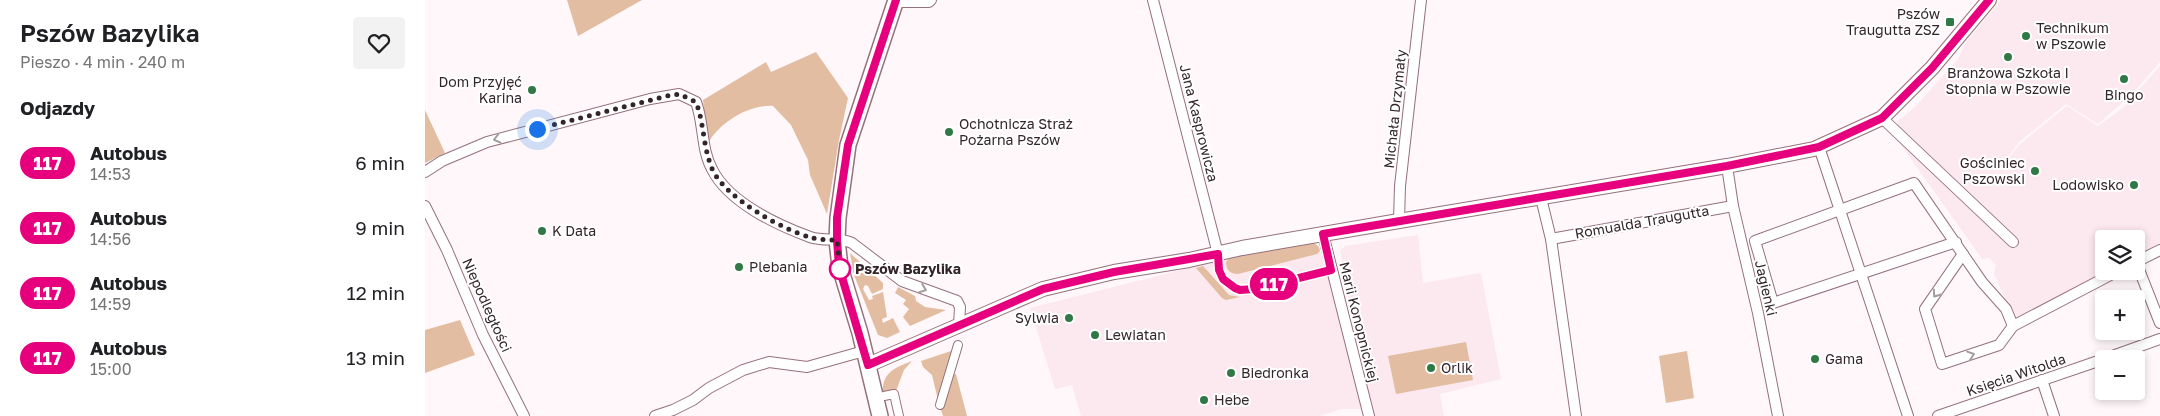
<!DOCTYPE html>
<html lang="pl">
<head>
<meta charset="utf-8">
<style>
  :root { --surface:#fff; --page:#f2f2f2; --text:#202124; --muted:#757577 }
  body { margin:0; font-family:"Golos Text",sans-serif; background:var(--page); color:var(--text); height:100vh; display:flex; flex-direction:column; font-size:19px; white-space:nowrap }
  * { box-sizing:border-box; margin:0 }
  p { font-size:16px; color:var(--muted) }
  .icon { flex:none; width:28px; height:28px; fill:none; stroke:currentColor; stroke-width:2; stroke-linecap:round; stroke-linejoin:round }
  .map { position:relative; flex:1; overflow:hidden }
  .panel { display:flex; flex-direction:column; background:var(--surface); width:425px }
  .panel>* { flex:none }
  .badge { padding:0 10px; border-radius:16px; font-size:18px; line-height:32px }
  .buttons { position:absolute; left:1670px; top:230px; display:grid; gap:10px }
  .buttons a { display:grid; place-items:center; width:50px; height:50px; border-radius:5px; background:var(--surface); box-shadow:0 2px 8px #0003; font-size:25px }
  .you { position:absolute; width:25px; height:25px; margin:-12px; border:4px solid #fff; border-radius:50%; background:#1a73e8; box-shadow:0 0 0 8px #1a73e833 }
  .map>.badge { position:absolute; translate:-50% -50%; box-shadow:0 0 0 2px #fff }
  h2 { padding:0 20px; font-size:19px; line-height:45px }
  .round { display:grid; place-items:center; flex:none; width:52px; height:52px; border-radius:5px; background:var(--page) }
  .headline { display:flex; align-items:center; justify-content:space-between; height:85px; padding:0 20px }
  h1 { font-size:24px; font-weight:600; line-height:38px }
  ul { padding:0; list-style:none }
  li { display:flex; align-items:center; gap:15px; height:65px; padding:0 20px }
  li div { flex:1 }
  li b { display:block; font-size:19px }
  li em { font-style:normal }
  li .badge { min-width:55px; font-weight:700; text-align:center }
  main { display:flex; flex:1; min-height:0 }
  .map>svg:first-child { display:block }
</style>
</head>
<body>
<main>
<section class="panel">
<div class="headline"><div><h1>Pszów Bazylika</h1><p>Pieszo · 4 min · 240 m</p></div><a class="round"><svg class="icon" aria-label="heart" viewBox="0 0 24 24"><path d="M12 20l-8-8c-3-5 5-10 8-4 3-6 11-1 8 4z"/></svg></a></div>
<h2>Odjazdy</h2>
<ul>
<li><span class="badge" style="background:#e6007e;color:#fff">117</span><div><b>Autobus</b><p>14:53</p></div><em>6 min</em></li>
<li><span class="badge" style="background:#e6007e;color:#fff">117</span><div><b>Autobus</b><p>14:56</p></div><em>9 min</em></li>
<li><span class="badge" style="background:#e6007e;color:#fff">117</span><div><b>Autobus</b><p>14:59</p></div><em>12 min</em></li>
<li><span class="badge" style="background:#e6007e;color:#fff">117</span><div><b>Autobus</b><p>15:00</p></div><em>13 min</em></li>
</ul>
</section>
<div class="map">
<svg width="1735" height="416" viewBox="0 0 1735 416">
  <rect width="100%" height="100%" fill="#fff7f9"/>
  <g fill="#fce8ef">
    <polygon points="1576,0 1735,0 1735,62 1707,94 1673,124 1641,104 1594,142 1565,181 1595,144 1642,106 1673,126 1699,107 1735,66 1735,250 1711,261 1711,239 1679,239 1679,271 1690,271 1590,320 1569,274 1571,265 1564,258 1557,259 1469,135 1473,121 1491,106 1533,59 1541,42"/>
    <polygon points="993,235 998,283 1056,273 1076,379 1015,394 1019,416 945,416 942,409 916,409 895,416 656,416 647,385 630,389 605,308 780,264 890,244 906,270 941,400 915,250 920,246"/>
  </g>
  <g fill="#e2bda2">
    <polygon points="142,0 217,0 153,36"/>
    <path d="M391 52 423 98 414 140 402 214 385 175 383 160 366 125 348 106C324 104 295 122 283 143L278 100 341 62 346 72Z"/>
    <polygon points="0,110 20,153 0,163"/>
    <path d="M888 242 894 247 895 251 892 254 813 274C805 274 801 270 801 262L805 257Z"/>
    <polygon points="425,253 458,283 458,289 447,294 443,286 440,285 438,289 444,300 448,299 447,296 458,292 462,317 457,319 458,323 468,318 475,332 462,338 453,335 429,275"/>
    <polygon points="778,266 804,295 815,297 801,300 797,298 771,268"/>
    <polygon points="473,287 490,296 491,301 500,307 521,310 485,326 478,317 484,309 478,304 481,300 470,293"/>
    <polygon points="35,320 50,355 0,373 0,330"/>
    <polygon points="1041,342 1048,380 971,394 963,356"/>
    <polygon points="529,350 513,400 507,375 498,367 496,361"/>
    <polygon points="1262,351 1269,398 1241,403 1234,356"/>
    <path d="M487 361 479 370 471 391 458 393C456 373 471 367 487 361Z"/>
    <polygon points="528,374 531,374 542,416 518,416 516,410"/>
  </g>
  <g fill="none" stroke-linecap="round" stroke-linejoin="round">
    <g stroke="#94717d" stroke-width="10">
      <g id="pedestrian">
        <polyline points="459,396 469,394 474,416"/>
        <polyline points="515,405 533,345"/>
      </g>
    </g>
    <g stroke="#94717d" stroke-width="12">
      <g id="minor">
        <polyline points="728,0 793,254"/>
        <polyline points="471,2 504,2 506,0"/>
        <polyline points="1457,118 1588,242"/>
        <polyline points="1394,147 1483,416"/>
        <polyline points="1302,166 1308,206 1333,313 1353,416"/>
        <path d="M0 172 17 161 62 142 225 99 254 94 271 102C279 123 276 149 287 169 303 202 352 225 385 237 399 242 414 237 427 243L477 281 532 301 535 307 534 325"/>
        <polyline points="1116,198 1126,239 1151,416"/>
        <polyline points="0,206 22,250 58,335 99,416"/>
        <polyline points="974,221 975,186 996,0"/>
        <polyline points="898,234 944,416"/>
        <polyline points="1126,239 1308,206"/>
        <polyline points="1531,242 1348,303 1330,241 1489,183 1557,282 1581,309 1588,326"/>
        <polyline points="1538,254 1500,309 1517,364 1574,345 1588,326 1693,271"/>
        <polyline points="1711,262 1735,323"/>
        <polyline points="1711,262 1735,250"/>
        <polyline points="1679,359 1735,339"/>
        <polyline points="1617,380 1629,416"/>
        <polyline points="230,416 248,410 268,400 284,388 318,370 344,362 382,367 439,351"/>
        <polyline points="1513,416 1679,359"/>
      </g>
    </g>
    <g stroke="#94717d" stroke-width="16">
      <polyline id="tertiary" points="443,365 618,289 689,272 764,260 817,248 974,221 1302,166 1389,149 1457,118 1507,68 1564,0"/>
    </g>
    <g stroke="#94717d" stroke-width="18">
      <polyline id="secondary" points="455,416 435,333 415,267 412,240 413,218 423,145 471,0"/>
    </g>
    <use href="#pedestrian" stroke="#fff" stroke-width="8"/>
    <use href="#minor" stroke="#fff" stroke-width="10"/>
    <use href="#tertiary" stroke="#fff" stroke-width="14"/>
    <use href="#secondary" stroke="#fff" stroke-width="15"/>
  </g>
  <defs><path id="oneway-chevron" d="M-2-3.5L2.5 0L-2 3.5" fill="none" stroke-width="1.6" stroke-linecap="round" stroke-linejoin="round" transform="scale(1.25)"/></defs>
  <g stroke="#a49da0">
    <use href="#oneway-chevron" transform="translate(72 139) rotate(166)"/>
    <use href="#oneway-chevron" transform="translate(498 289) rotate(21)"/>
    <use href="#oneway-chevron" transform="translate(1511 294) rotate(125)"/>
    <use href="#oneway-chevron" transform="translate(1546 355) rotate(-19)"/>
  </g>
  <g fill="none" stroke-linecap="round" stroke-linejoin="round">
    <g stroke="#fff" stroke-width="11">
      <polyline id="line" points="471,0 423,145 412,218 412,240 414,267 443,365 618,289 689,272 793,254 794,270 798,279 810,288 815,290 829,289 906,270 898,234 1302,166 1394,147 1457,118 1507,68 1564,0"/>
    </g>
    <use href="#line" stroke="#e6007e" stroke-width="8"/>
    <path stroke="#34252b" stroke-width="5" stroke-dasharray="0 9" d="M112 129 242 96 254 94 271 102C279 123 278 145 286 166 296 196 359 231 388 238 396 240 404 240 412 240L415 269"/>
  </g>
  <g fill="#307845" stroke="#fff" stroke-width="2">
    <rect x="1520" y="17" width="10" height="10" rx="2.5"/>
    <circle cx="1601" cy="36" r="5"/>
    <circle cx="1583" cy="57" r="5"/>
    <circle cx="1699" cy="79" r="5"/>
    <circle cx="107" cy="90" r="5"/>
    <circle cx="524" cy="132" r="5"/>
    <circle cx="1610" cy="171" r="5"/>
    <circle cx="1709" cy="185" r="5"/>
    <circle cx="117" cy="231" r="5"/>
    <circle cx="314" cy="267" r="5"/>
    <circle cx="644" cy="318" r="5"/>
    <circle cx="670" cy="335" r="5"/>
    <circle cx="1390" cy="359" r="5"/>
    <circle cx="1006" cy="368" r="5"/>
    <circle cx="806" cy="373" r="5"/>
    <circle cx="779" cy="400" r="5"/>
  </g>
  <circle fill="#fff" stroke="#e6007e" stroke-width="2.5" cx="415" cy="269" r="10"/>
  <g text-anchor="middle" stroke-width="4" stroke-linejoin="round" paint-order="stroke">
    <g font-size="14" fill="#34252b" stroke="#fff" text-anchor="start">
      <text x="1515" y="19" text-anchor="end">Pszów<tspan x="1515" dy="16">Traugutta ZSZ</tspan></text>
      <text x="1611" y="33">Technikum<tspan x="1611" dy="16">w Pszowie</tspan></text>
      <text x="1583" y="78" text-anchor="middle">Branżowa Szkoła I<tspan x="1583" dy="16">Stopnia w Pszowie</tspan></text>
      <text x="97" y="87" text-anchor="end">Dom Przyjęć<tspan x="97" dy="16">Karina</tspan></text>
      <text x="1699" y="100" text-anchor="middle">Bingo</text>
      <text x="534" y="129">Ochotnicza Straż<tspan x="534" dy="16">Pożarna Pszów</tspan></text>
      <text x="1600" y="168" text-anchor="end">Gościniec<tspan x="1600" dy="16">Pszowski</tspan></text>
      <text x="1699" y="190" text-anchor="end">Lodowisko</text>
      <text x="127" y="236">K Data</text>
      <text x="324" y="272">Plebania</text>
      <text x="634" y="323" text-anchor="end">Sylwia</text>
      <text x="680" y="340">Lewiatan</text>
      <text x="1400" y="364">Gama</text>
      <text x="1016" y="373">Orlik</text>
      <text x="816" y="378">Biedronka</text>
      <text x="789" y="405">Hebe</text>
    </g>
    <g font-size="14" fill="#34252b" stroke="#fff">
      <text transform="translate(970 109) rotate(-84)" y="5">Michała Drzymały</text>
      <text transform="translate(774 123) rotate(76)" y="5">Jana Kasprowicza</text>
      <text transform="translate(1217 222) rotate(-10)" y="5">Romualda Traugutta</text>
      <text transform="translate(1341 288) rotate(77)" y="5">Jagienki</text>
      <text transform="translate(62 305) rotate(66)" y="5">Niepodległości</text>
      <text transform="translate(934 322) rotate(76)" y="5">Marii Konopnickiej</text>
      <text transform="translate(1591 375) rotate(-19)" y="5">Księcia Witolda</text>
    </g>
    <g font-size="14" font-weight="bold" fill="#34252b" stroke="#fff" text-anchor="start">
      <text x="430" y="274">Pszów Bazylika</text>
    </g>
  </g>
</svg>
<div class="buttons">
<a><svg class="icon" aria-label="layers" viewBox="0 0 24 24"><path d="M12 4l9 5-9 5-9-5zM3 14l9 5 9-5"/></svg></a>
<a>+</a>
<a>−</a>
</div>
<div class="you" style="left:112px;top:129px"></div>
<b class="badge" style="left:849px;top:284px;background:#e6007e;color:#fff">117</b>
</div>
</main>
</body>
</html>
